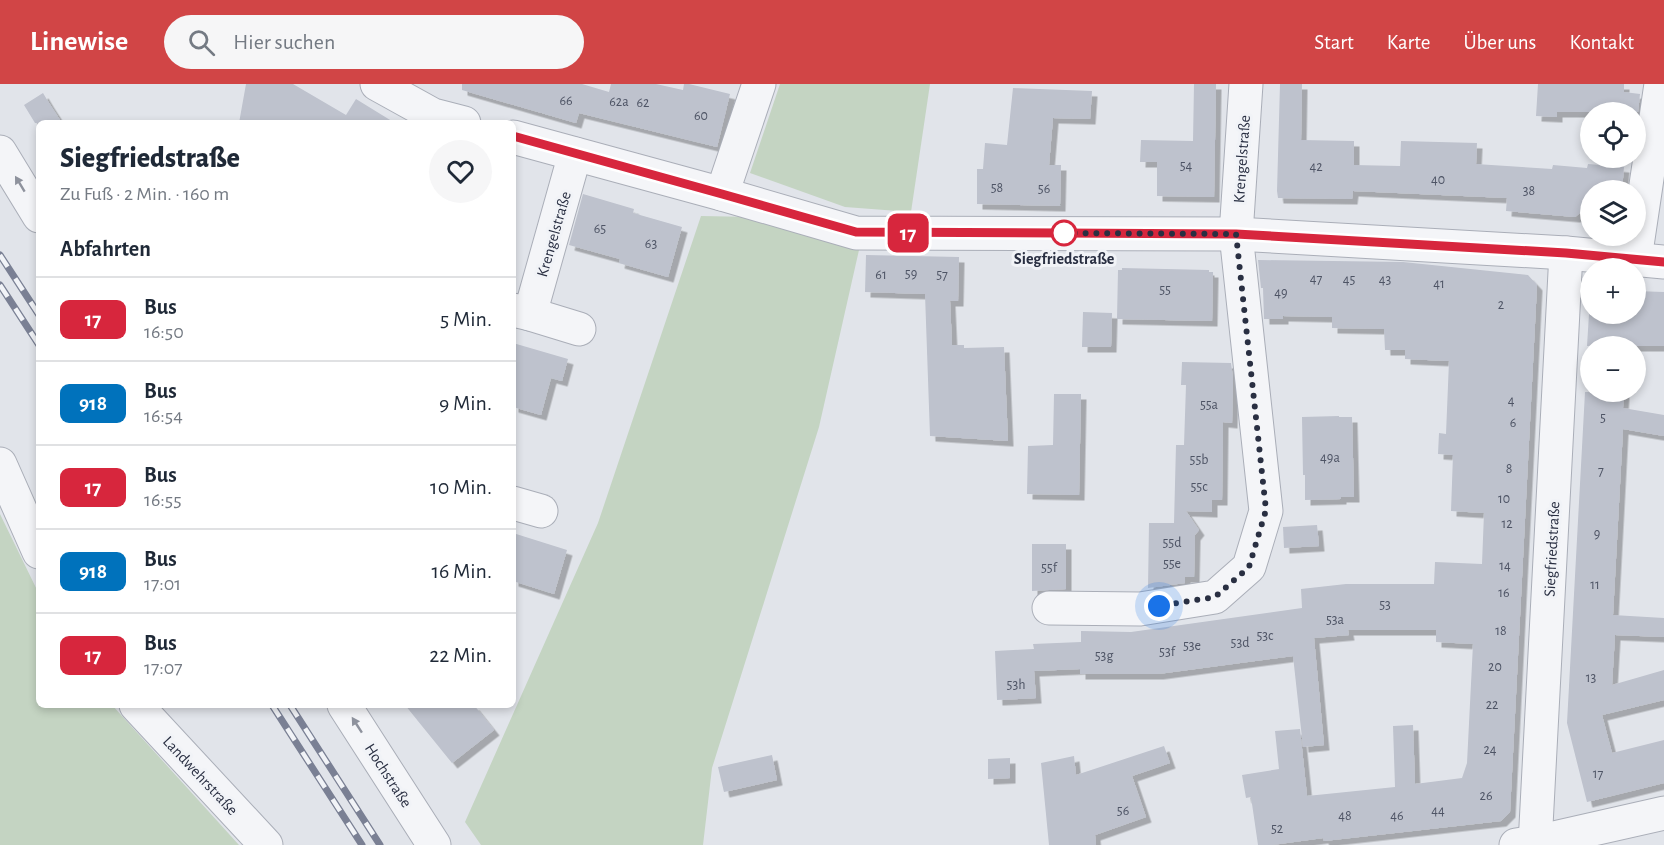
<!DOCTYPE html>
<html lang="de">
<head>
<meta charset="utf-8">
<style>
  :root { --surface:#fff; --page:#f6f6f7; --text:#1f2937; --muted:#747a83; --line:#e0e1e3; --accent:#d14546 }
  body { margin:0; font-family:"Alegreya Sans",sans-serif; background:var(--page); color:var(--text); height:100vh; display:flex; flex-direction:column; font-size:22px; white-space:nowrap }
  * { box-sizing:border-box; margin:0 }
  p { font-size:20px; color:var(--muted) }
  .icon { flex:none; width:33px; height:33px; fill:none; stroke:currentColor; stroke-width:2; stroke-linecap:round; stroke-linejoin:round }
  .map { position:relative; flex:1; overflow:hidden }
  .details { position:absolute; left:36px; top:36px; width:480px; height:588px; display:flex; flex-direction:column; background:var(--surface); border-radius:9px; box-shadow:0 3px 9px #0003 }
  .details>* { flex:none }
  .badge { padding:0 12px; border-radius:9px; font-size:21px; line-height:39px }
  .fabs { position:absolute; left:1580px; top:18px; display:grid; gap:12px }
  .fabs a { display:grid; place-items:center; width:66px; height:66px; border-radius:50%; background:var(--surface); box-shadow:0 3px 9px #0003; font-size:30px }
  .you { position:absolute; width:30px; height:30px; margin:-15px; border:4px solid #fff; border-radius:50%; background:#1a73e8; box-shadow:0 0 0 9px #1a73e833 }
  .map>.badge { position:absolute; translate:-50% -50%; box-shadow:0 0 0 3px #fff }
  h2 { padding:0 24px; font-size:22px; line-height:54px }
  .round { display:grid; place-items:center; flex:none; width:63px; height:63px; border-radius:32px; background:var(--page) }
  .head { display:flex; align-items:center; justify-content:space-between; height:102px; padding:0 24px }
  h1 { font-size:28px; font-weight:800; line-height:45px }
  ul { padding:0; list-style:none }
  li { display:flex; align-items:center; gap:18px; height:84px; padding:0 24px; border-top:2px solid var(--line) }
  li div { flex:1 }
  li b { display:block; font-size:22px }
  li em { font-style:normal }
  li .badge { min-width:66px; font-weight:700; text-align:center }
  header { display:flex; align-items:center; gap:36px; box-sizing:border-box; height:84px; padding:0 30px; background:var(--accent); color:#fff }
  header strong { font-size:28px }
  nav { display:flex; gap:33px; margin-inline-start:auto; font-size:21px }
  .search { width:420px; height:54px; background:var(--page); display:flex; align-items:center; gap:15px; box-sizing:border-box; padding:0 21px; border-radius:33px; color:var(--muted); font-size:22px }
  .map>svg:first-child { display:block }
</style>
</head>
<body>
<header>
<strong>Linewise</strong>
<div class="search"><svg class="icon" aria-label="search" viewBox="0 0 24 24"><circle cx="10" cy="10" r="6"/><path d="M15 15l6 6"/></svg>Hier suchen</div>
<nav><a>Start</a><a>Karte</a><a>Über uns</a><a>Kontakt</a></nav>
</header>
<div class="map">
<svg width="1664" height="761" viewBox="0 0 1664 761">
  <defs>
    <filter id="shadow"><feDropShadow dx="5.5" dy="5.5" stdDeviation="0" flood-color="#0004"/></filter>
  </defs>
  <rect width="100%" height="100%" fill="#e1e4ea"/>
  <g fill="#c4d4c2">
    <polygon points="780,0 930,0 911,128 845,123 750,89"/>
    <polygon points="701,132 754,133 859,166 819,343 712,684 703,761 481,761 465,738 598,439"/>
    <polygon points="0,430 39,510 39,621 112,621 239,761 0,761"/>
  </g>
  <g fill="#bec2cd" filter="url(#shadow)">
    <polygon points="246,0 293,0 346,31 356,15 395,39 239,39"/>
    <polygon points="462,0 582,0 609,8 611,0 656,0 683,6 684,0 689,0 730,10 717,63 579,29 576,39 462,6"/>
    <polygon points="1194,0 1216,0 1214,113 1157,112 1157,78 1140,78 1141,56 1193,57"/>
    <polygon points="1280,0 1302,0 1301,56 1354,57 1354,81 1400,82 1401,57 1477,59 1476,80 1552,85 1553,81 1587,84 1588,80 1624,83 1622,106 1590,106 1590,121 1575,133 1506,127 1507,114 1353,107 1352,115 1278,114 1277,107"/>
    <polygon points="1538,0 1624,0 1624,8 1640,10 1638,28 1557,28 1557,33 1536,32"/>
    <polygon points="1013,4 1092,7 1090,35 1053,34 1049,81 1061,81 1060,122 977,120 977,85 983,85 985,59 1007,61"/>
    <polygon points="43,9 49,19 62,39 35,39 24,21"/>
    <polygon points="583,110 634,125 633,129 682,143 668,193 619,179 620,175 569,161"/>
    <polygon points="866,171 959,173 958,217 950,217 952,261 964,261 964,264 1004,263 1008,357 930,352 925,210 865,208"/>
    <polygon points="1258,176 1403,178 1528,191 1537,201 1510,728 1501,737 1324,757 1323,754 1272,761 1258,761 1251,713 1246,714 1242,691 1279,685 1275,647 1300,645 1307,712 1395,703 1393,642 1413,641 1415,700 1462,694 1467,679 1473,560 1436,558 1436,546 1348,546 1349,551 1314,554 1324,661 1303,663 1293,572 1158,590 1080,590 1080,585 1034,587 1036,614 997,616 995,567 1034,565 1033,560 1081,558 1081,547 1131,548 1302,524 1301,505 1346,500 1434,500 1435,478 1482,480 1484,429 1451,427 1453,371 1438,370 1439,349 1446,350 1449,277 1405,275 1405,266 1385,266 1384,245 1332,244 1332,233 1283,232 1283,235 1264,235 1263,204 1261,204"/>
    <polygon points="1122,184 1209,186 1209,188 1213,188 1212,237 1117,235 1118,186 1122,186"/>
    <polygon points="1635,207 1664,208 1664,262 1587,262 1589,230 1635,230"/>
    <polygon points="1083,228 1112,229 1111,263 1082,263"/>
    <polygon points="513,259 568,275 562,297 551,294 541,331 513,323"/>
    <polygon points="1182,278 1231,279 1233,294 1232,339 1223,338 1222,416 1212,416 1212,428 1186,427 1199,446 1195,451 1194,493 1185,493 1185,499 1148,504 1149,439 1174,439 1176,361 1184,361 1186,301 1181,301"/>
    <polygon points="1585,308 1624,308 1623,324 1664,331 1664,352 1623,345 1613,531 1664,534 1664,553 1615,551 1612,601 1664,586 1664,616 1602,631 1612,669 1664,656 1664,699 1587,718 1567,639"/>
    <polygon points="1054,310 1081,310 1079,411 1027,410 1028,362 1053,361"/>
    <polygon points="1339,332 1339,333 1352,333 1354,413 1341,413 1341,415 1305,416 1305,391 1303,391 1302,333"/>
    <polygon points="1317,441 1319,462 1284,464 1283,443"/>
    <polygon points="513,449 567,466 554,510 513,497"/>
    <polygon points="1032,460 1066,460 1066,505 1032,507"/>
    <polygon points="405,621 474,621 494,646 452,679"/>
    <polygon points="1164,662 1170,679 1132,692 1146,733 1095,751 1096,761 1049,761 1041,679 1074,672 1076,691"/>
    <polygon points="772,671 777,696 724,708 718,683"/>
    <polygon points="1010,674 1010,694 988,695 988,675"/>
  </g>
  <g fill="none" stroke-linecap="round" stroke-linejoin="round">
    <g stroke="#aaaeb8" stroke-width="35">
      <g id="minor">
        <polyline points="377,0 433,31 464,39"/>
        <polyline points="513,53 722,110 856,149 1236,150 1566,169 1664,178"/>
        <polyline points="0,68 39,132"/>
        <polyline points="722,110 759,0"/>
        <polyline points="1635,175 1661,0"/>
        <polyline points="513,226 530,230 575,70"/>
        <polyline points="530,230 579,245"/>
        <polyline points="0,380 39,468"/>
        <polyline points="513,419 541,427"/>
        <polyline points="1049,524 1140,525 1215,513 1249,483 1266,427 1236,150 1246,0"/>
        <polyline points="136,621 266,761"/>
        <polyline points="344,621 434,761"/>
        <polyline points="1516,761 1536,758 1664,729"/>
        <polyline points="1535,761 1566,169"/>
      </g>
    </g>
    <use href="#minor" stroke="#f4f5f8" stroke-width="33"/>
    <g stroke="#7a8094" stroke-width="7">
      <g id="rail">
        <polyline points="0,171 39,231"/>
        <polyline points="0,201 39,261"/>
        <polyline points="272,621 362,761"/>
        <polyline points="290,621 380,761"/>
      </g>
    </g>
    <use href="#rail" stroke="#f1f3f7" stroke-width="4.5" stroke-dasharray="14" stroke-linecap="butt"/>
  </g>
  <defs><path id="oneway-solid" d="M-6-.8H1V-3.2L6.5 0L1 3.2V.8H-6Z" transform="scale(1.5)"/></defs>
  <g fill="#8e929d">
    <use href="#oneway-solid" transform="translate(20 100) rotate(-121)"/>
    <use href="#oneway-solid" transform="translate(357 641) rotate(-123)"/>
  </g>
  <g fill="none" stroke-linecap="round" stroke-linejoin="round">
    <g stroke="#fff" stroke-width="14">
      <polyline id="line" points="513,52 722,110 856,148 1236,150 1566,169 1664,178"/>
    </g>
    <use href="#line" stroke="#d7263d" stroke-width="9"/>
    <polyline stroke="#292f42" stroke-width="6" stroke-dasharray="0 10.8" points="1064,149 1236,150 1266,426 1249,483 1215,513 1159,522"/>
  </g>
  <circle fill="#fff" stroke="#d7263d" stroke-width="3" cx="1064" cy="149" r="12"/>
  <g text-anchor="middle" stroke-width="6" stroke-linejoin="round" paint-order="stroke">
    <g font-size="14" fill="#4e5465">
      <text x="566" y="21">66</text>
      <text x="619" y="22">62a</text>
      <text x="643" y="23">62</text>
      <text x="701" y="36">60</text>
      <text x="1186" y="86">54</text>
      <text x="1316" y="87">42</text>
      <text x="1438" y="100">40</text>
      <text x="997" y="108">58</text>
      <text x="1044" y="109">56</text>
      <text x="1529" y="111">38</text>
      <text x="600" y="149">65</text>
      <text x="651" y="164">63</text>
      <text x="911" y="194">59</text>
      <text x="881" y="195">61</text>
      <text x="942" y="195">57</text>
      <text x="1316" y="199">47</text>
      <text x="1349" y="200">45</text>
      <text x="1385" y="200">43</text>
      <text x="1439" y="204">41</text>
      <text x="1165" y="210">55</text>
      <text x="1281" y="213">49</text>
      <text x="1501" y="225">2</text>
      <text x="1511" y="321">4</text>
      <text x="1209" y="325">55a</text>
      <text x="1603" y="338">5</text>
      <text x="1513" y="343">6</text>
      <text x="1330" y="378">49a</text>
      <text x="1199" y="380">55b</text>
      <text x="1509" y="389">8</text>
      <text x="1601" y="391">7</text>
      <text x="1199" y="407">55c</text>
      <text x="1504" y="419">10</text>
      <text x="1507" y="444">12</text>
      <text x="1597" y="454">9</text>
      <text x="1172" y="463">55d</text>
      <text x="1172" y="484">55e</text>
      <text x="1505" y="486">14</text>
      <text x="1049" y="488">55f</text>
      <text x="1595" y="505">11</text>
      <text x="1504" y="513">16</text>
      <text x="1385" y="525">53</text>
      <text x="1335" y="540">53a</text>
      <text x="1501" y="551">18</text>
      <text x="1265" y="556">53c</text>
      <text x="1240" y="563">53d</text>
      <text x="1192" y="566">53e</text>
      <text x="1167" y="572">53f</text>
      <text x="1104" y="576">53g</text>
      <text x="1495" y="587">20</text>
      <text x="1591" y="598">13</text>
      <text x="1016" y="605">53h</text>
      <text x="1492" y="625">22</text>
      <text x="1490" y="670">24</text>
      <text x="1598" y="694">17</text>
      <text x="1486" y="716">26</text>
      <text x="1123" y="731">56</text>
      <text x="1438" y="731">44</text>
      <text x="1345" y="736">48</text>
      <text x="1397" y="736">46</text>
      <text x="1277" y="749">52</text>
    </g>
    <g font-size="16" fill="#292f42" stroke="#f1f3f7">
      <text transform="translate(1241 75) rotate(-86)" y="6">Krengelstraße</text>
      <text transform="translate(553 150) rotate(-74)" y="6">Krengelstraße</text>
      <text transform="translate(1551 465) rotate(-87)" y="6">Siegfriedstraße</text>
      <text transform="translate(201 691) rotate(47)" y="6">Landwehrstraße</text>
      <text transform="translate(389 691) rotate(57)" y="6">Hochstraße</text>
    </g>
    <g font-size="16" font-weight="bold" fill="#292f42" stroke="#f1f3f7">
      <text x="1064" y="180">Siegfriedstraße</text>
    </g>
  </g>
</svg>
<div class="fabs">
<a><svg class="icon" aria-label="locate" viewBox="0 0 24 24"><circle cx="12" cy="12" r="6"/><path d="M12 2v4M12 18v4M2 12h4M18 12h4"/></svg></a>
<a><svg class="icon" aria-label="layers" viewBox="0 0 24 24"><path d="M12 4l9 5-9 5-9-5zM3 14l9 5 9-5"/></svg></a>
<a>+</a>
<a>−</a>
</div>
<div class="you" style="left:1159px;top:522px"></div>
<b class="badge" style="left:908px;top:149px;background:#d7263d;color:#fff">17</b>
<section class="details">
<div class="head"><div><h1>Siegfriedstraße</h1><p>Zu Fuß · 2 Min. · 160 m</p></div><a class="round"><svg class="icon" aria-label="heart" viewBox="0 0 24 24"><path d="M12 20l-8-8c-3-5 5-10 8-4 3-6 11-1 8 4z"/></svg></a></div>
<h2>Abfahrten</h2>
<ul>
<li><span class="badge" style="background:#d7263d;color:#fff">17</span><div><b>Bus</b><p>16:50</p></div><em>5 Min.</em></li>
<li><span class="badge" style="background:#0072bc;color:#fff">918</span><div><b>Bus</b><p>16:54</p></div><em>9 Min.</em></li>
<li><span class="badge" style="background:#d7263d;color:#fff">17</span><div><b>Bus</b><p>16:55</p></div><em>10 Min.</em></li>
<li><span class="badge" style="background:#0072bc;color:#fff">918</span><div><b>Bus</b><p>17:01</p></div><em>16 Min.</em></li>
<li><span class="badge" style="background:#d7263d;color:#fff">17</span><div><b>Bus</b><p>17:07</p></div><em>22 Min.</em></li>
</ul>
</section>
</div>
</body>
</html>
